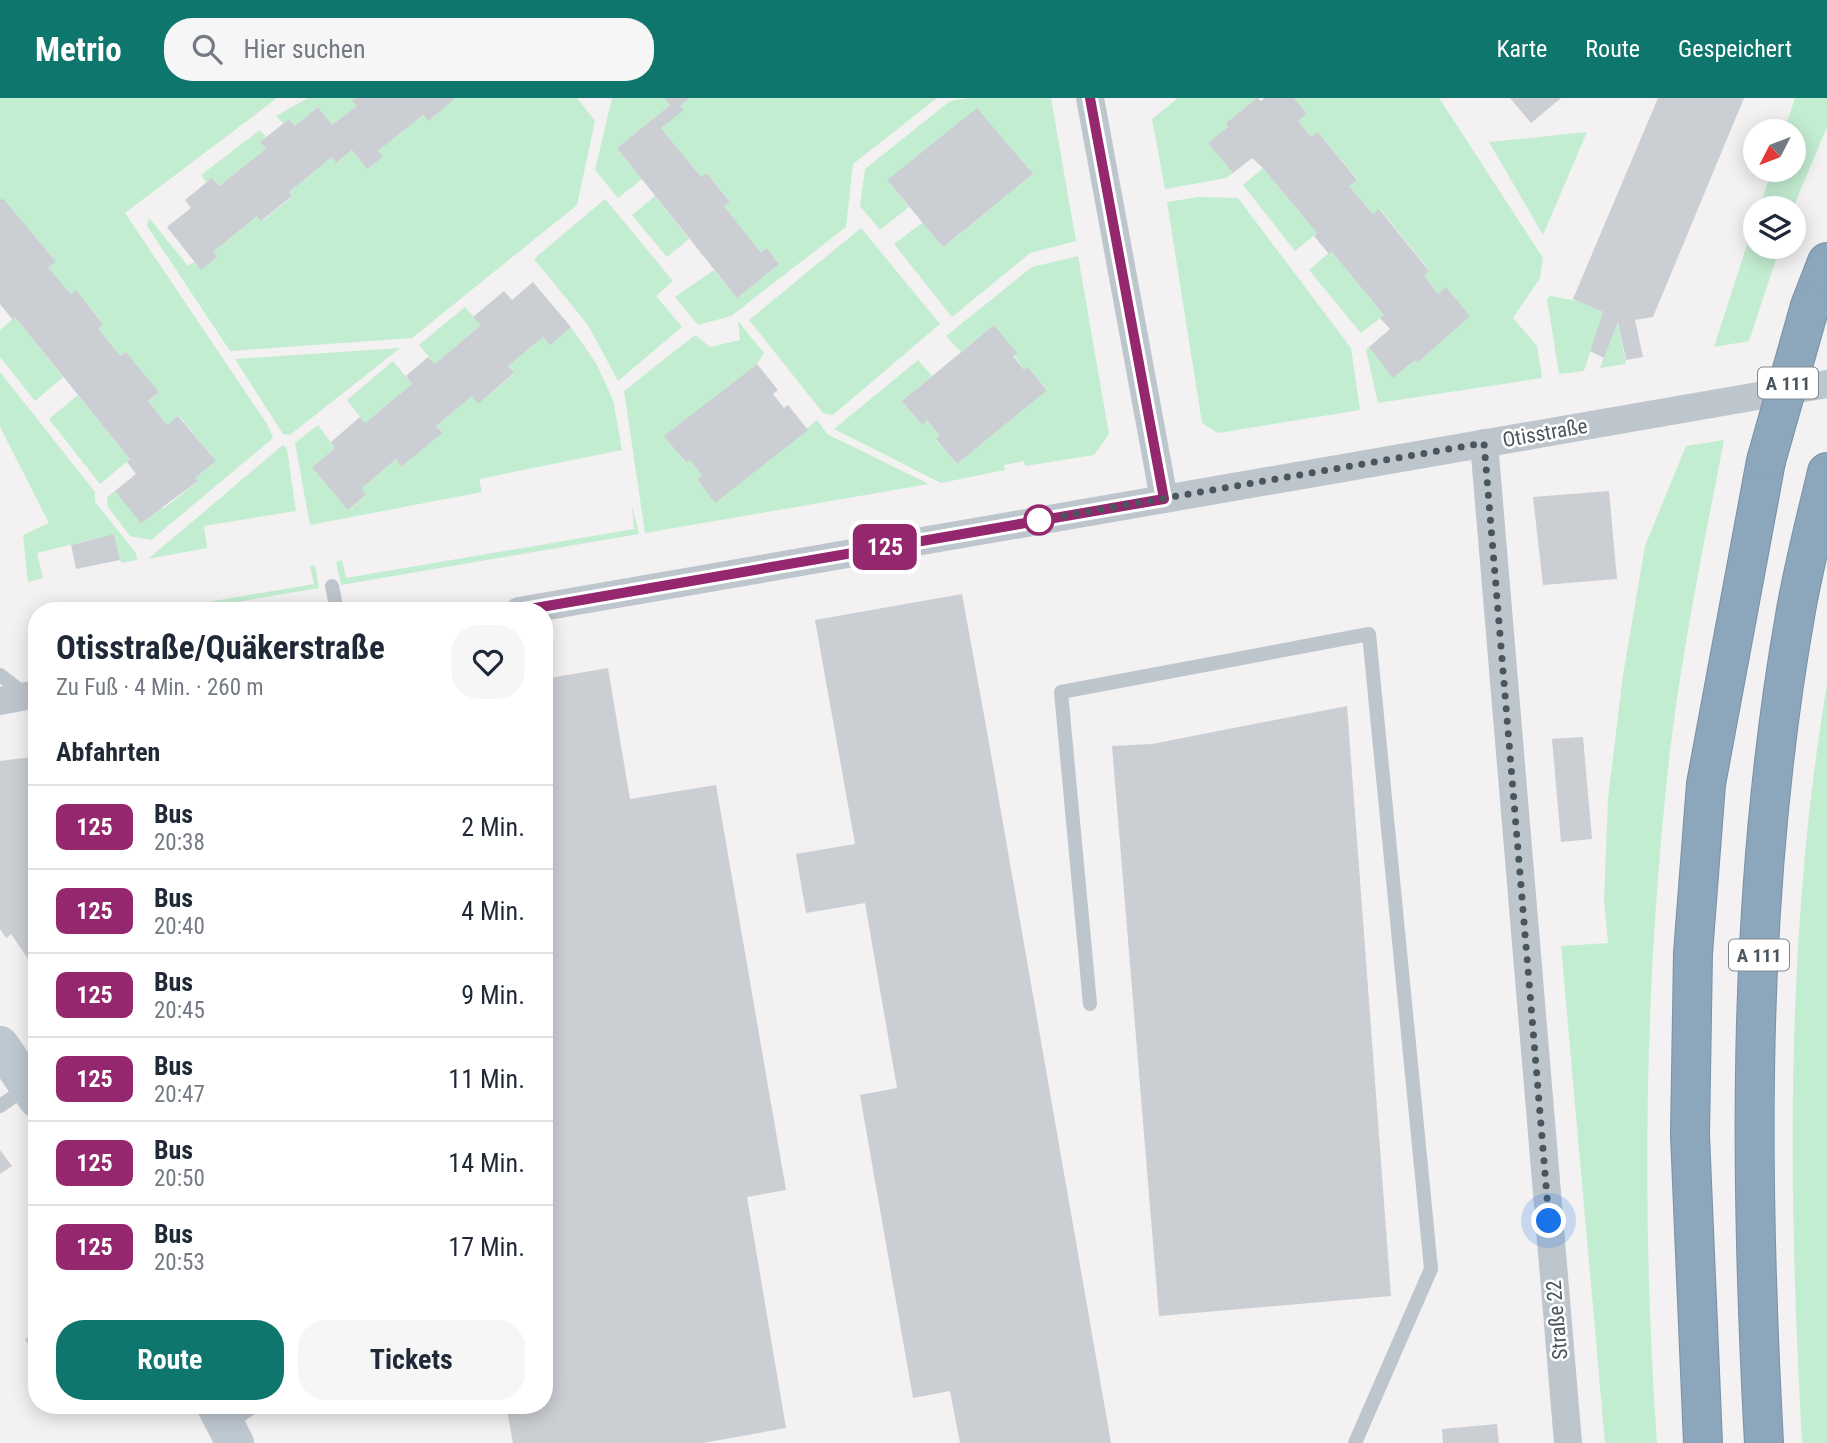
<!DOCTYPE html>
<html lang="de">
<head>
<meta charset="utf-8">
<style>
  :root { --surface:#fff; --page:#f6f6f7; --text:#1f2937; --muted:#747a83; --line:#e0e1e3; --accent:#0f766e }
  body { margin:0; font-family:"Roboto Condensed",sans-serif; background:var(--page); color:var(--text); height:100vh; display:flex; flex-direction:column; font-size:26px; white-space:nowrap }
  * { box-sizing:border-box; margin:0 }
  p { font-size:23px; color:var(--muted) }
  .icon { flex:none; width:38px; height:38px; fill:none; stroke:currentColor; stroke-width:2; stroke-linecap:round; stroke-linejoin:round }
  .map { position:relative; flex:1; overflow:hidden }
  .details { position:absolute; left:28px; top:504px; width:525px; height:812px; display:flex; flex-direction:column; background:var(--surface); border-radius:28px; box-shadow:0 4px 18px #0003 }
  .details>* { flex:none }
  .badge { padding:0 14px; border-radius:10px; font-size:24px; line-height:46px }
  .needle { width:46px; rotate:228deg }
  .controls { position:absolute; left:1743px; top:21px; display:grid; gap:14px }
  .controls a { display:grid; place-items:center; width:63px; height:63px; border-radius:50%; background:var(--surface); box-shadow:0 4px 18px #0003; font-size:35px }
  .you { position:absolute; width:35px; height:35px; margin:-18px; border:5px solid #fff; border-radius:50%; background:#1a73e8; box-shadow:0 0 0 10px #1a73e833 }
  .map>.badge { position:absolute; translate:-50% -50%; box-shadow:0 0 0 4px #fff }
  h2 { padding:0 28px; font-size:26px; line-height:63px }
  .round { display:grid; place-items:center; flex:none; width:74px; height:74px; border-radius:28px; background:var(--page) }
  .head { display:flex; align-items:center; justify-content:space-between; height:119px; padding:0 28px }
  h1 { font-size:33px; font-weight:700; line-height:52px }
  .action { display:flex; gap:14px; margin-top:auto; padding:14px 28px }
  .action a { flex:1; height:80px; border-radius:28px; background:var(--accent); color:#fff; font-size:28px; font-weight:700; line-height:80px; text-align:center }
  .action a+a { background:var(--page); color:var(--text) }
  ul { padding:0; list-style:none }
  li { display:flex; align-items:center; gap:21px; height:84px; padding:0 28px; border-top:2px solid var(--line) }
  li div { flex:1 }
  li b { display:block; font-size:26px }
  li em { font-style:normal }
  li .badge { min-width:77px; font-weight:700; text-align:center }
  header { display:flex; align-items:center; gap:42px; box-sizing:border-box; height:98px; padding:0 35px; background:var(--accent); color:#fff }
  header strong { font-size:33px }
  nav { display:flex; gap:38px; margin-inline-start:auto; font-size:24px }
  .search { width:490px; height:63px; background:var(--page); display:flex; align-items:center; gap:18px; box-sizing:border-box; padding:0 24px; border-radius:28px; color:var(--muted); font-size:26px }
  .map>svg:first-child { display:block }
</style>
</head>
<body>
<header>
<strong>Metrio</strong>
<div class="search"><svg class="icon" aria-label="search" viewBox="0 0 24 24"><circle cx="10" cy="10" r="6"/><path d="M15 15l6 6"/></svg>Hier suchen</div>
<nav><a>Karte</a><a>Route</a><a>Gespeichert</a></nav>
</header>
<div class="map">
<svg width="1827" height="1345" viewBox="0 0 1827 1345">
  <rect width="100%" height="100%" fill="#f3f1f1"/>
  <g fill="#c3edd1">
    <polygon points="0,0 277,0 125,115 267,326 273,340 151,442 130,438 108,409 107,399 115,393 163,411 198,383 195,380 216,363 179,318 167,327 148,303 159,294 126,254 120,258 98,230 103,225 76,192 71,196 48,169 55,163 3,100 0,102"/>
    <polygon points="308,0 356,0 352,3 357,8 332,27 318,9 295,28 289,21 283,25 276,18"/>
    <polygon points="456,0 577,0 595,23 577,107 412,240 230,253 147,128 149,120 188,168 194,164 201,171 217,159 213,154 257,118 262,123 292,99 289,94 332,59 336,65 352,52 367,71 382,59 378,53 423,17 428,23"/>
    <polygon points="612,0 664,0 670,7 617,50 642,81 618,100 595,72"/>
    <polygon points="690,0 937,0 853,66 846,129 731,218 698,227 675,199 714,172 737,200 779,165 767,151 761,155 724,108 730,103 707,75 701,79 661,30 683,11 680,8"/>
    <polygon points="969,0 1051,0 1076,143 1030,155 952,219 894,146 923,124 943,149 1033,76 977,11 887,82 909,109 880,132 860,108 865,71 950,3"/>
    <polygon points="1178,0 1257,0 1226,25 1228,29 1209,45 1233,75 1226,80 1165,91 1152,21"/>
    <polygon points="1294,0 1439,0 1543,160 1540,180 1513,220 1537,248 1542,280 1378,305 1366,252 1369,249 1394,279 1415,262 1417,265 1469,217 1446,189 1438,196 1424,178 1429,172 1380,111 1373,116 1349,88 1357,81 1318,34 1311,39 1298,23 1307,16"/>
    <polygon points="1795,0 1827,0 1827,29 1793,110 1759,110 1772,72 1794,72 1794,33 1784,33"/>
    <polygon points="260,32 266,39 260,44 266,51 219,88 213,80 207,85 201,77"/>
    <polygon points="1587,34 1543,137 1489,44"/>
    <polygon points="1263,70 1317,135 1295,153 1243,87"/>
    <polygon points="655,98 689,141 667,159 632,117"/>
    <polygon points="1199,99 1238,100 1351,250 1360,312 1218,335 1202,325 1167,104"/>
    <polygon points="605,101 673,183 656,198 682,229 618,283 588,227 534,161"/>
    <polygon points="1755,122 1755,149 1780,149 1749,243 1714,249"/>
    <polygon points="861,130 940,226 833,317 823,315 749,222"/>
    <polygon points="1331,153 1384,217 1361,235 1309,172"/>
    <polygon points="1078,158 1109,336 1094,357 1025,368 1024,363 1004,367 1005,372 941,385 834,331 918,262 932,278 902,303 921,326 927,322 940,338 936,342 957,366 1047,291 1028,269 1024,272 994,227 961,254 946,238 1032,169"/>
    <polygon points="1550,198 1578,203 1603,214 1584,273 1559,276 1547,201"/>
    <polygon points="465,209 481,227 435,266 419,247"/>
    <polygon points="15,219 63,279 35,303 0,259 0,232"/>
    <polygon points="738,223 764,255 757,266 665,338 685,365 690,362 702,377 697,381 715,404 817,322 827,336 929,386 645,435 624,293 695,237 710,249 740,242"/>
    <polygon points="1618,224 1626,266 1600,270"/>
    <polygon points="571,229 596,265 613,302 622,352 479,381 482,394 310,427 295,345 318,327 335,350 312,369 349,412 366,397 361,391 396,361 401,368 441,334 436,328 472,298 479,305 514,276 508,268 543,239 550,246"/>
    <polygon points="400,250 290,337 283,336 235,261"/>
    <polygon points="393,263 412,286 365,325 347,302"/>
    <polygon points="0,274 95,394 95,404 136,455 137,462 121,465 114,436 37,455 43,480 28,484 23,437 49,425 0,329"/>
    <polygon points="78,297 130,361 100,386 49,321"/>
    <path d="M1724 342C1701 461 1676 580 1665 701 1644 910 1642 1135 1657 1345H1605L1561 848 1608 845 1604 802 1608 701 1623 577 1645 448 1686 348Z"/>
    <polygon points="283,347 287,351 296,413 204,428 207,450 148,461"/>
    <polygon points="632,407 639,436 341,487 336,464 342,462 346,480 634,431"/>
    <polygon points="315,467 319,490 184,513 155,513 314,486 310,468"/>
    <path d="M1827 586V1345H1802C1788 1092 1785 836 1827 586Z"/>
  </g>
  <g fill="#cbced3">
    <polygon points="356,0 456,0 428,23 423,17 378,53 383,59 367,71 352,52 336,65 332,59 289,94 292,98 261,123 257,118 213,154 217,159 201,172 167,129 191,110 185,102 212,80 219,88 266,51 260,44 289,21 295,28 318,9 332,27 357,8 352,3"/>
    <polygon points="664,0 690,0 680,8 684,12 661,30 701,79 707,75 730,104 724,108 761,155 767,150 779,166 737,200 617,50 670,7"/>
    <polygon points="1257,0 1261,3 1265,0 1294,0 1307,16 1298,23 1311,39 1318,34 1357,82 1349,88 1373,116 1379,111 1429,173 1424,178 1438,196 1446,189 1470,218 1417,265 1415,262 1393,280 1369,249 1390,231 1380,220 1384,217 1331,153 1329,156 1314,138 1317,135 1263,70 1252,60 1233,75 1208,45 1228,29 1226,25"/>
    <polygon points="1510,0 1561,0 1531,25"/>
    <polygon points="1658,0 1744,0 1653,219 1635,222 1643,259 1626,262 1618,224 1604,260 1590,253 1603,214 1573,201"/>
    <polygon points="977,10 1033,76 943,149 887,82"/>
    <polygon points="3,100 56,164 48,169 71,196 76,192 103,226 98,230 120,258 126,254 159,294 148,303 167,327 178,318 216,363 195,380 198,383 141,425 115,393 136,376 127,364 130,361 15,219 13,222 0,206 0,102"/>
    <polygon points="533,184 571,229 550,247 543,239 508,268 514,275 478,306 472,298 436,328 442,335 401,369 396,361 362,390 366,397 348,412 312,369 335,350 331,344 360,319 365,325 412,286 406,278 428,259 435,266 481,227 473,219 504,193 512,202"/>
    <polygon points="994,227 1017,255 1013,258 1024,272 1028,269 1047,292 957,366 936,341 940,338 927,322 922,327 902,303"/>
    <polygon points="757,266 778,292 773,296 784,310 788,307 808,332 715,405 697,381 702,377 690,362 686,365 664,338"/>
    <polygon points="1609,393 1617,481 1543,487 1533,399"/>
    <polygon points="114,436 120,462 76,471 71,447"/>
    <polygon points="962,496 988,639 1111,1345 960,1345 950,1293 913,1300 860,997 897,990 865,805 806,815 796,756 855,746 815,522"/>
    <polygon points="608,570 630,701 716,687 786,1092 747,1099 786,1330 703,1345 513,1345 506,1307 544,1307 544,581"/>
    <polygon points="1347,608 1391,1198 1159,1218 1112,648 1152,646"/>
    <polygon points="1583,639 1592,741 1561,744 1552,641"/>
    <polygon points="32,659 37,689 37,874 11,836 6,840 0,831 0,663"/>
    <polygon points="0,1052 12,1068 0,1076"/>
    <polygon points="37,1235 37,1262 25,1241"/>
    <polygon points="1497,1326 1499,1345 1443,1345 1442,1331"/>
  </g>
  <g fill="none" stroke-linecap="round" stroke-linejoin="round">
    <g stroke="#7791a8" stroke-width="40">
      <g id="highway">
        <polyline points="1810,208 1827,164"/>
        <polyline points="1703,1345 1690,1037 1693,855 1706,686 1766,363"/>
        <path d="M1764 1345C1749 1070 1747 791 1795 518 1803 470 1816 421 1827 374"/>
      </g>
    </g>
    <g stroke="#bec6cd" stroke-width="14">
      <polyline points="332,488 337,513"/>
      <polyline points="0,577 26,597"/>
      <polyline points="1090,906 1061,594 1369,536 1431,1171 1355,1345"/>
      <polyline points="0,1008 28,989"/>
      <polyline points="228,1325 256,1307"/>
    </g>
    <g stroke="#bec6cd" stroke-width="28">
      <polyline points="1090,0 1164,401"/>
      <polyline points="1484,345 1568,1345"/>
      <polyline points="519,513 1827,286"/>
      <polyline points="0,603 37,596"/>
    </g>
    <g stroke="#bec8d1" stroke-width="38">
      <polyline points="0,947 37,1001"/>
      <polyline points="215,1307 235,1345"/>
    </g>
    <use href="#highway" stroke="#8ca6bc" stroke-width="38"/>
    <g stroke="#7791a8" stroke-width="40" stroke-linecap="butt">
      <polyline id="highway-bridge" points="1766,363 1810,208"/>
    </g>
    <use href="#highway-bridge" stroke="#8ca6bc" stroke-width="38"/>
  </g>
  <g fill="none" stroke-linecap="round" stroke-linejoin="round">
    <g stroke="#fff" stroke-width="16">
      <polyline id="line" points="518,513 1164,401 1090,0"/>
    </g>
    <use href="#line" stroke="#95276e" stroke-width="10"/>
    <polyline stroke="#4a555d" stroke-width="7" stroke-dasharray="0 12.6" points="1039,422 1484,345 1549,1123"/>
  </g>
  <circle fill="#fff" stroke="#95276e" stroke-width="3.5" cx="1039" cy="422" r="14"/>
  <g text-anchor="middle" stroke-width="5" stroke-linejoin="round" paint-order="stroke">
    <g fill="#fff" stroke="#80888e" stroke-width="2">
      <rect x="1758" y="269.5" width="60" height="31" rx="5"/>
      <rect x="1729" y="841.5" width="60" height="31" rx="5"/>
    </g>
    <g font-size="19" font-weight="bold" fill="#4a555d">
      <text x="1788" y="292">A 111</text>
      <text x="1759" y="864">A 111</text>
    </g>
    <g font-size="21" fill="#4a555d" stroke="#fff">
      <text transform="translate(1545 335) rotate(-10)" y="7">Otisstraße</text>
      <text transform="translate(1557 1222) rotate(-95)" y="7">Straße 22</text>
    </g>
  </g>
</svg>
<div class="controls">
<a><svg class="needle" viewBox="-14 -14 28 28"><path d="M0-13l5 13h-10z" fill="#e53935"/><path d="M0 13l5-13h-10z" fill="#747a83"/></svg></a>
<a><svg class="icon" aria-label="layers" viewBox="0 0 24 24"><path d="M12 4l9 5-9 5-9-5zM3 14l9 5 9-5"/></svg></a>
</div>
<div class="you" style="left:1549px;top:1123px"></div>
<b class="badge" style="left:885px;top:449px;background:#95276e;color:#fff">125</b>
<section class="details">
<div class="head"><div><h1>Otisstraße/Quäkerstraße</h1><p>Zu Fuß · 4 Min. · 260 m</p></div><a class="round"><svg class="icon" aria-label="heart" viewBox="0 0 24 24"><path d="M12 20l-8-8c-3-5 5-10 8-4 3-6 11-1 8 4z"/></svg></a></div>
<h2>Abfahrten</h2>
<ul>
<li><span class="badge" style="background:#95276e;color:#fff">125</span><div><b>Bus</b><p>20:38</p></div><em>2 Min.</em></li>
<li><span class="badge" style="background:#95276e;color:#fff">125</span><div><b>Bus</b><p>20:40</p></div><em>4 Min.</em></li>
<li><span class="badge" style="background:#95276e;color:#fff">125</span><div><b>Bus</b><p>20:45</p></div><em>9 Min.</em></li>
<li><span class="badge" style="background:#95276e;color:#fff">125</span><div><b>Bus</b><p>20:47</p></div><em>11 Min.</em></li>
<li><span class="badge" style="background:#95276e;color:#fff">125</span><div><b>Bus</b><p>20:50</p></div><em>14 Min.</em></li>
<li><span class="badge" style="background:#95276e;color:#fff">125</span><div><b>Bus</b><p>20:53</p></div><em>17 Min.</em></li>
</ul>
<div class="action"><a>Route</a><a>Tickets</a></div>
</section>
</div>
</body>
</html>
